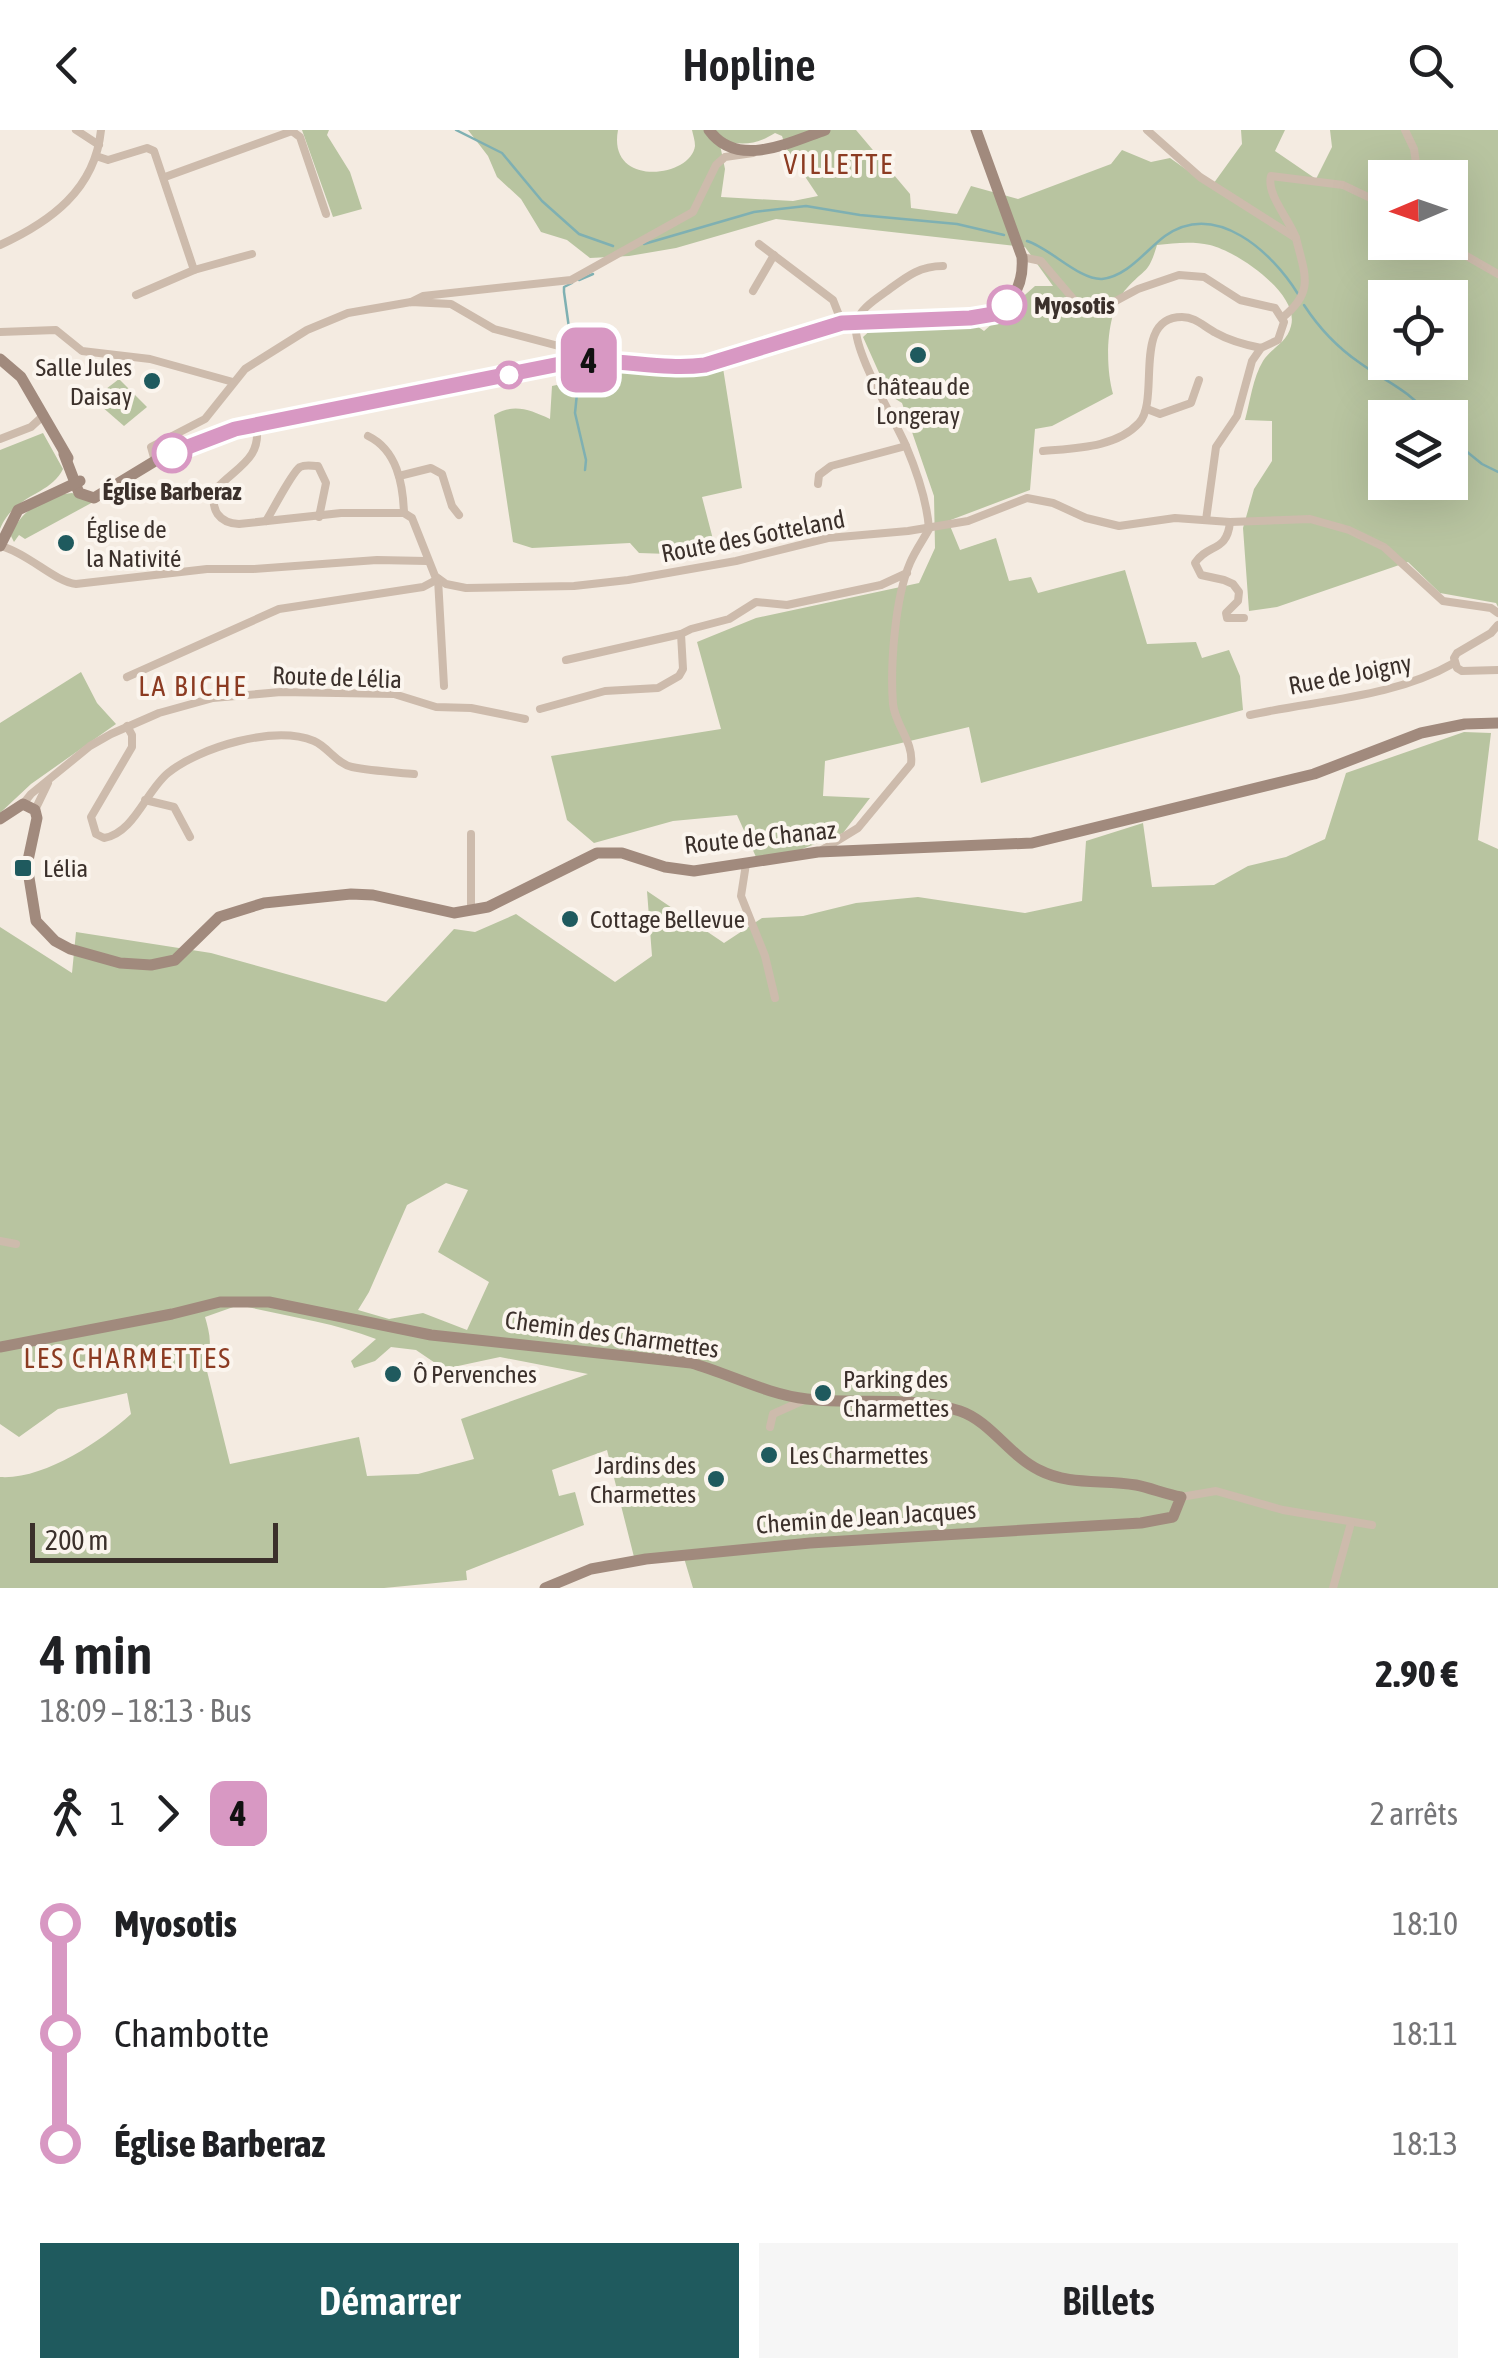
<!DOCTYPE html>
<html lang="fr">
<head>
<meta charset="utf-8">
<style>
  :root { --surface:#fff; --page:#f6f6f6; --text:#202124; --muted:#757577; --accent:#1f5a5e }
  body { margin:0; font-family:"Asap Condensed",sans-serif; background:var(--page); color:var(--text); height:100vh; display:flex; flex-direction:column; font-size:38px; white-space:nowrap }
  * { box-sizing:border-box; margin:0 }
  p { font-size:32px; color:var(--muted) }
  .icon { flex:none; width:55px; height:55px; fill:none; stroke:currentColor; stroke-width:2; stroke-linecap:round; stroke-linejoin:round }
  .map { position:relative; height:1458px; overflow:hidden }
  .sheet { display:flex; flex-direction:column; background:var(--surface); flex:1 }
  .sheet>* { flex:none }
  .badge { padding:0 20px; border-radius:15px; font-size:35px; line-height:65px }
  .needle { width:65px; rotate:268deg }
  .controls { position:absolute; left:1368px; top:30px; display:grid; gap:20px }
  .controls a { display:grid; place-items:center; width:100px; height:100px; border-radius:0px; background:var(--surface); box-shadow:0 10px 40px #0002; font-size:50px }
  .scale { position:absolute; left:30px; bottom:25px; width:248px; box-sizing:border-box; padding-left:10px; border:5px solid #3b302b; border-top:0; font-size:28px; line-height:35px; white-space:nowrap; color:#3b302b; -webkit-text-stroke:8px #fbf5ee; paint-order:stroke }
  .map>.badge { position:absolute; translate:-50% -50%; box-shadow:0 0 0 5px #fff }
  .legs { display:flex; align-items:center; gap:15px; height:110px; padding:0 40px; font-size:32px }
  .legs p { margin-inline-start:auto }
  .headline { display:flex; align-items:center; justify-content:space-between; height:170px; padding:0 40px }
  h1 { font-size:55px; font-weight:600; line-height:75px }
  .cta { display:flex; gap:20px; margin-top:auto; padding:20px 40px }
  .cta a { flex:1; height:115px; border-radius:0px; background:var(--accent); color:#fff; font-size:40px; font-weight:600; line-height:115px; text-align:center }
  .cta a+a { background:var(--page); color:var(--text) }
  ul { padding:0 40px; list-style:none }
  li { display:flex; align-items:center; gap:35px; height:110px; font-size:38px }
  li i { display:grid; place-items:center; width:15px; height:100%; margin:0 12px; background:currentColor }
  li i::after { content:''; width:25px; height:25px; margin:-12px; border:8px solid; border-radius:50%; background:var(--surface) }
  li p { margin-inline-start:auto }
  li:first-child i { background:linear-gradient(#0000 50%,currentColor 0) }
  li:last-child i { background:linear-gradient(currentColor 50%,#0000 0) }
  header { display:flex; justify-content:space-between; align-items:center; height:130px; padding:0 40px; background:var(--surface); font-size:45px; font-weight:600 }
  .map>svg:first-child { display:block }
</style>
</head>
<body>
<header><svg class="icon" aria-label="back" viewBox="0 0 24 24"><path d="M15 5l-7 7 7 7"/></svg>Hopline<svg class="icon" aria-label="search" viewBox="0 0 24 24"><circle cx="10" cy="10" r="6"/><path d="M15 15l6 6"/></svg></header>
<div class="map">
<svg width="1498" height="1458" viewBox="0 0 1498 1458">
  <rect width="100%" height="100%" fill="#f4ebe1"/>
  <g fill="#b8c4a0" fill-rule="evenodd">
    <polygon points="302,0 329,0 327,5 350,42 362,79 333,87"/>
    <path d="M468 0H618C607 58 691 48 695 16 695 10 693 5 692 0H856L910 64 911 78 957 84 971 56 1018 69 1111 34 1122 20 1151 32 1170 28 1211 57 1242 14 1241 0H1285L1275 21 1316 49 1332 17 1330 0H1498V477L1496 473 1440 463 1408 432 1277 477 1249 481 1243 398 1254 359 1272 331V291L1245 290C1250 272 1253 247 1263 231 1272 217 1287 213 1291 196 1300 164 1238 122 1210 115 1192 111 1175 113 1157 115 1148 145 1146 137 1127 158 1105 181 1105 236 1113 264L1052 296 1035 299 1030 360 948 391 960 420 996 408 1009 451 1031 447 1038 463 1125 440 1147 514 1196 512 1202 528 1229 520 1240 546 1243 580 981 653 969 597 825 631 823 666 870 668 843 703 792 723 756 727 737 685 673 691 594 713 567 690 551 626 721 599 697 512 756 488 919 453 935 418 934 366 902 273 889 265 863 207 873 198 977 196 984 201 1035 156H1053L1025 117 776 89 676 118 629 126 590 128 567 110 541 102 521 69 497 47 488 26ZM775 3 782 6 786 18 818 66 793 71 721 67 725 39 719 10C742 16 756 15 775 3ZM1385 48H1450V112H1385ZM1385 168H1450V232H1385ZM1385 288H1450V352H1385Z"/>
    <path d="M723 238 742 358 702 367 715 417 669 424 639 423 630 413 532 418 513 412 494 285C514 273 530 280 550 289L552 256 566 253 583 263V241L703 244Z"/>
    <polygon points="119,249 147,277 124,296 93,269"/>
    <path d="M43 303 63 339C50 366 15 363 0 399V320Z"/>
    <path d="M72 363 95 371 25 409 19 405 14 412 11 406C19 381 46 365 72 363Z"/>
    <polygon points="81,542 97,573 116,594 31,654 0,683 0,593"/>
    <path d="M1464 602 1491 603 1478 710 1498 719V1458H693L684 1428 634 1427 607 1320 552 1340 559 1366 575 1362 584 1395 466 1441 467 1450 384 1458H0V1347C43 1350 100 1312 131 1284L127 1263 58 1279 19 1307 0 1294V797L72 843 76 802 211 823 386 872 454 799 475 802 516 784 615 852 652 826 647 761 724 813 762 788 803 786 856 773 918 767 1025 783 1082 771 1086 711 1143 693 1152 757 1214 755 1248 736 1286 727 1325 709 1346 643ZM446 1053 468 1060 438 1122 489 1152 467 1200 423 1183 389 1189 358 1180 369 1162 407 1075ZM239 1175C285 1186 332 1192 376 1209L351 1231 354 1238 375 1231 391 1217 416 1220 444 1239 500 1227 588 1244 461 1289 474 1329 418 1344 367 1346 359 1307 230 1334 204 1229C214 1218 209 1201 205 1187Z"/>
  </g>
  <g fill="none" stroke-linecap="round" stroke-linejoin="round">
    <g stroke="#7fb0b2" stroke-width="2.5">
      <polyline points="456,0 502,23 542,71 579,104 613,116"/>
      <path d="M1027 111C1050 118 1079 150 1102 149 1128 146 1146 120 1165 106 1216 70 1272 122 1298 164"/>
      <polyline points="644,114 754,82 806,76 860,85 957,94 1004,105"/>
      <polyline points="579,150 593,144"/>
      <polyline points="572,153 564,157 564,162 569,198 576,210"/>
      <path d="M1304 175C1319 198 1338 218 1360 233 1389 254 1407 258 1431 288"/>
      <polyline points="579,244 575,283 586,330 585,340"/>
      <polyline points="1450,308 1482,334 1498,342"/>
    </g>
    <g stroke="#cdbbac" stroke-width="8">
      <polyline points="76,0 99,15"/>
      <path d="M1147 0 1200 47 1296 108C1305 145 1315 162 1282 188"/>
      <polyline points="1405,0 1414,19 1418,48"/>
      <polyline points="96,26 108,30 147,18 154,21 194,140"/>
      <polyline points="165,47 292,1 300,7 326,84"/>
      <path d="M1296 108C1289 89 1266 64 1271 46L1343 55 1385 75"/>
      <polyline points="1442,112 1498,144"/>
      <polyline points="759,114 833,170 842,193"/>
      <path d="M0 115C50 92 95 60 101 0"/>
      <path d="M1022 127 1041 131 1075 171 1099 180 1138 159 1179 145 1204 147 1240 170 1275 178 1284 192 1278 210 1261 218C1246 215 1230 211 1216 203 1204 197 1196 187 1182 187 1131 187 1161 269 1139 293 1116 318 1074 318 1043 321"/>
      <polyline points="753,161 774,125"/>
      <polyline points="136,165 194,140 252,124"/>
      <polyline points="411,172 423,166 571,150 693,82 716,35 725,27 753,23"/>
      <polyline points="0,202 56,200 82,221 150,229 233,252"/>
      <polyline points="1147,279 1160,284 1191,273 1199,250"/>
      <path d="M256 294C263 329 236 337 215 360 210 380 219 393 239 394L341 383H404L412 388 435 446 446 454 466 458 574 456 628 450 736 431 828 408 908 401 968 391 1027 368 1053 373 1086 388 1119 396 1175 388 1230 392 1310 389 1349 400 1384 417 1443 471 1491 478 1498 483"/>
      <path d="M368 306C397 320 403 354 404 383"/>
      <polyline points="0,309 31,297 43,286"/>
      <polyline points="155,331 151,317 205,289 245,239 307,200 348,183 411,172 451,174 494,199 570,219 583,230"/>
      <polyline points="399,346 431,338 442,344 452,376 459,385"/>
      <polyline points="818,354 819,345 831,336 906,316"/>
      <polyline points="1206,390 1216,317 1237,286 1252,231 1261,218"/>
      <path d="M266 391C273 380 292 342 300 337 306 334 312 336 318 336L326 353 319 387"/>
      <path d="M1230 392C1227 423 1208 413 1195 433L1201 445 1224 450 1233 454 1239 462 1238 471 1226 483 1227 488H1244"/>
      <path d="M1 416C29 424 55 452 76 454L207 439H253L377 430 427 431"/>
      <polyline points="438,449 444,556"/>
      <polyline points="1498,495 1491,503 1457,523 1454,528 1457,538 1462,541 1498,540"/>
      <polyline points="566,530 681,504"/>
      <polyline points="127,547 279,479 423,457 438,449"/>
      <polyline points="540,579 605,561 658,558 679,546 683,539 681,504 691,499 729,489 756,472 787,475 881,455 907,443"/>
      <path d="M1250 585C1318 570 1393 568 1454 533"/>
      <path d="M127 596 132 605V617L91 687 96 704 104 708C134 703 146 661 168 643 200 617 274 595 314 611 328 617 337 634 352 637 372 641 393 642 414 644"/>
      <polyline points="145,670 174,677 190,707"/>
      <polyline points="23,674 31,664 90,616 111,604 159,583 213,568 281,562 394,564 436,577 471,578 525,589"/>
      <polyline points="35,680 48,653"/>
      <path d="M822 720 858 698 911 634C914 612 895 595 893 574 890 536 895 468 910 433 915 421 923 410 929 399 927 371 917 342 906 316 894 288 852 220 856 194 859 179 876 169 887 161 906 147 919 136 943 136"/>
      <polyline points="746,734 741,766 765,826 775,868"/>
      <polyline points="471,781 471,704"/>
      <polyline points="0,1111 16,1114"/>
      <polyline points="770,1297 773,1284 802,1271"/>
      <polyline points="1181,1367 1216,1361 1283,1380 1372,1395"/>
      <polyline points="1333,1458 1351,1393"/>
    </g>
    <g stroke="#a18a7d" stroke-width="11">
      <path d="M709 0C737 39 788 13 825 0"/>
      <polyline points="0,229 21,247 68,328"/>
      <path d="M64 324 79 363 94 368 155 331 196 311 228 300 570 232 607 230 689 237 856 191 994 185C1015 171 1024 152 1022 127L976 0"/>
      <polyline points="0,416 18,380 80,351"/>
      <polyline points="0,689 23,674 35,680 37,688 27,735 36,791 55,811 70,819 120,833 151,835 175,830 219,787 264,773 351,764 373,765 454,783 488,777 597,723 622,723 665,737 694,741 818,722 1032,713 1314,644 1421,603 1465,594 1498,593"/>
      <path d="M0 1217 172 1184 220 1172H269L431 1205 691 1233C730 1244 766 1264 807 1269 857 1275 911 1265 960 1281 990 1291 1010 1326 1039 1340 1070 1356 1103 1349 1136 1355 1151 1358 1165 1364 1181 1367L1173 1387 1141 1393 810 1413 646 1429 591 1439 545 1458"/>
    </g>
  </g>
  <g fill="none" stroke-linecap="round" stroke-linejoin="round">
    <g stroke="#fff" stroke-width="22">
      <path id="line-1" d="M172 323 235 299 565 233C612 226 658 241 705 235L842 193 970 188 994 184 1007 175"/>
    </g>
    <use href="#line-1" stroke="#d898c3" stroke-width="15"/>
  </g>
  <g fill="#fff" stroke="#d898c3" stroke-width="5">
    <circle cx="1007" cy="175" r="18"/>
    <circle cx="509" cy="245" r="12"/>
    <circle cx="172" cy="323" r="18"/>
  </g>
  <g fill="#1f5a5e" stroke="#fbf5ee" stroke-width="4">
    <circle cx="918" cy="225" r="10"/>
    <circle cx="152" cy="251" r="10"/>
    <circle cx="66" cy="413" r="10"/>
    <rect x="13" y="728" width="20" height="20" rx="5"/>
    <circle cx="570" cy="789" r="10"/>
    <circle cx="393" cy="1244" r="10"/>
    <circle cx="823" cy="1263" r="10"/>
    <circle cx="769" cy="1325" r="10"/>
    <circle cx="716" cy="1349" r="10"/>
  </g>
  <g text-anchor="middle" stroke-width="8" stroke-linejoin="round" paint-order="stroke">
    <g font-size="25" font-weight="bold" fill="#3b302b" stroke="#fbf5ee" text-anchor="start">
      <text x="1034" y="184">Myosotis</text>
      <text x="172" y="370" text-anchor="middle">Église Barberaz</text>
    </g>
    <g font-size="25" fill="#3b302b" stroke="#fbf5ee" text-anchor="start">
      <text x="132" y="246" text-anchor="end">Salle Jules<tspan x="132" dy="29">Daisay</tspan></text>
      <text x="918" y="265" text-anchor="middle">Château de<tspan x="918" dy="29">Longeray</tspan></text>
      <text x="86" y="408">Église de<tspan x="86" dy="29">la Nativité</tspan></text>
      <text x="43" y="747">Lélia</text>
      <text x="590" y="798">Cottage Bellevue</text>
      <text x="413" y="1253">Ô Pervenches</text>
      <text x="843" y="1258">Parking des<tspan x="843" dy="29">Charmettes</tspan></text>
      <text x="789" y="1334">Les Charmettes</text>
      <text x="696" y="1344" text-anchor="end">Jardins des<tspan x="696" dy="29">Charmettes</tspan></text>
    </g>
    <g font-size="25" fill="#3b302b" stroke="#fbf5ee">
      <text transform="translate(753 406) rotate(-11)" y="9">Route des Gotteland</text>
      <text transform="translate(1350 544) rotate(-11)" y="9">Rue de Joigny</text>
      <text transform="translate(337 547) rotate(2)" y="9">Route de Lélia</text>
      <text transform="translate(760 707) rotate(-6)" y="9">Route de Chanaz</text>
      <text transform="translate(612 1204) rotate(8)" y="9">Chemin des Charmettes</text>
      <text transform="translate(866 1387) rotate(-4)" y="9">Chemin de Jean Jacques</text>
    </g>
    <g font-size="28" letter-spacing="2.5" fill="#8c3b22" stroke="#fbf5ee">
      <text x="839" y="44">VILLETTE</text>
      <text x="193" y="566">LA BICHE</text>
      <text x="128" y="1238">LES CHARMETTES</text>
    </g>
  </g>
</svg>
<div class="controls">
<a><svg class="needle" viewBox="-14 -14 28 28"><path d="M0-13l5 13h-10z" fill="#e53935"/><path d="M0 13l5-13h-10z" fill="#757577"/></svg></a>
<a><svg class="icon" aria-label="locate" viewBox="0 0 24 24"><circle cx="12" cy="12" r="6"/><path d="M12 2v4M12 18v4M2 12h4M18 12h4"/></svg></a>
<a><svg class="icon" aria-label="layers" viewBox="0 0 24 24"><path d="M12 4l9 5-9 5-9-5zM3 14l9 5 9-5"/></svg></a>
</div>
<div class="scale">200 m</div>
<b class="badge" style="left:589px;top:230px;background:#d898c3;color:#111">4</b>
</div>
<section class="sheet">
<div class="headline"><div><h1>4 min</h1><p>18:09 – 18:13 · Bus</p></div><b>2.90 €</b></div>
<div class="legs"><svg class="icon" aria-label="walk" viewBox="0 0 24 24"><circle cx="13" cy="4" r="2"/><path d="M13 8l-2 6 4 7M11 14l-3 7M7 12l3-4h3l4 4"/></svg>1<svg class="icon" aria-label="forward" viewBox="0 0 24 24"><path d="M9 5l7 7-7 7"/></svg><b class="badge" style="background:#d898c3;color:#111">4</b><p>2 arrêts</p></div>
<ul>
<li><i style="color:#d898c3"></i><b>Myosotis</b><p>18:10</p></li>
<li><i style="color:#d898c3"></i><span>Chambotte</span><p>18:11</p></li>
<li><i style="color:#d898c3"></i><b>Église Barberaz</b><p>18:13</p></li>
</ul>
<div class="cta"><a>Démarrer</a><a>Billets</a></div>
</section>
</body>
</html>
